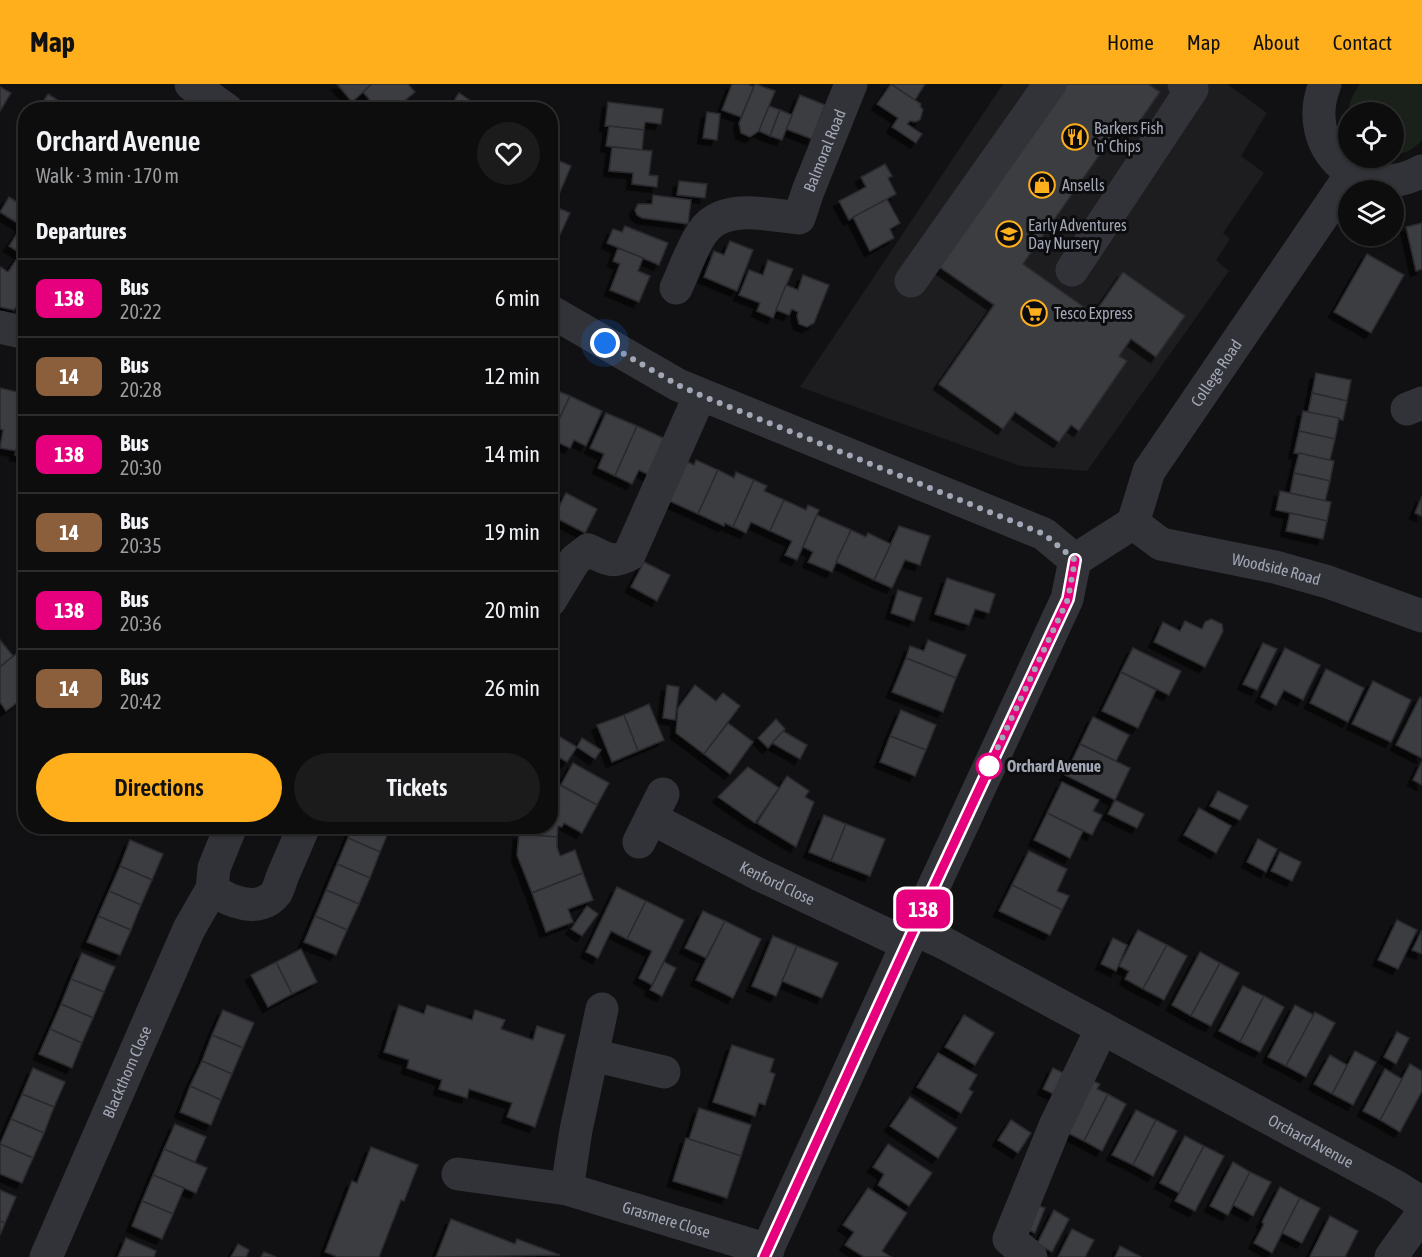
<!DOCTYPE html>
<html lang="en">
<head>
<meta charset="utf-8">
<style>
  :root { --surface:#0d0d0e; --page:#1b1b1c; --text:#f1f3f6; --muted:#9a9c9e; --line:#2d2d2e; --accent:#ffaf1c }
  body { margin:0; font-family:"Asap Condensed",sans-serif; background:var(--page); color:var(--text); height:100vh; display:flex; flex-direction:column; font-size:22px; white-space:nowrap }
  * { box-sizing:border-box; margin:0 }
  p { font-size:20px; color:var(--muted) }
  .icon { flex:none; width:33px; height:33px; fill:none; stroke:currentColor; stroke-width:2; stroke-linecap:round; stroke-linejoin:round }
  .map { position:relative; flex:1; overflow:hidden }
  .details { position:absolute; left:18px; top:18px; width:540px; height:732px; display:flex; flex-direction:column; background:var(--surface); border-radius:24px; box-shadow:0 2px 4px #0004,0 0 0 2px var(--line) }
  .details>* { flex:none }
  .badge { padding:0 12px; border-radius:9px; font-size:21px; line-height:39px }
  .tools { position:absolute; left:1338px; top:18px; display:grid; gap:12px }
  .tools a { display:grid; place-items:center; width:66px; height:66px; border-radius:50%; background:var(--surface); box-shadow:0 2px 4px #0004,0 0 0 2px var(--line); font-size:30px }
  .you { position:absolute; width:30px; height:30px; margin:-15px; border:4px solid #fff; border-radius:50%; background:#1a73e8; box-shadow:0 0 0 9px #1a73e833 }
  .map>.badge { position:absolute; translate:-50% -50%; box-shadow:0 0 0 3px #fff }
  h2 { padding:0 18px; font-size:22px; line-height:54px }
  .round { display:grid; place-items:center; flex:none; width:63px; height:63px; border-radius:32px; background:var(--page) }
  .head { display:flex; align-items:center; justify-content:space-between; height:102px; padding:0 18px }
  h1 { font-size:28px; font-weight:600; line-height:45px }
  .primary-button { display:flex; gap:12px; margin-top:auto; padding:12px 18px }
  .primary-button a { flex:1; height:69px; border-radius:36px; background:var(--accent); color:#111; font-size:24px; font-weight:600; line-height:69px; text-align:center }
  .primary-button a+a { background:var(--page); color:var(--text) }
  ul { padding:0; list-style:none }
  li { display:flex; align-items:center; gap:18px; height:78px; padding:0 18px; border-top:2px solid var(--line) }
  li div { flex:1 }
  li b { display:block; font-size:22px }
  li em { font-style:normal }
  li .badge { min-width:66px; font-weight:700; text-align:center }
  header { display:flex; align-items:center; gap:36px; box-sizing:border-box; height:84px; padding:0 30px; background:var(--accent); color:#111 }
  header strong { font-size:28px }
  nav { display:flex; gap:33px; margin-inline-start:auto; font-size:21px }
  .map>svg:first-child { display:block }
</style>
</head>
<body>
<header>
<strong>Map</strong>
<nav><a>Home</a><a>Map</a><a>About</a><a>Contact</a></nav>
</header>
<div class="map">
<svg width="1422" height="1173" viewBox="0 0 1422 1173">
  <defs>
    <filter id="shadow"><feDropShadow dx="-5.5" dy="5.5" stdDeviation="0" flood-color="#0009"/></filter>
  </defs>
  <rect width="100%" height="100%" fill="#111113"/>
  <polygon fill="#1d1d20" points="1003,0 1227,0 1267,29 1241,72 1264,89 1223,149 1230,155 1216,176 1229,187 1087,387 1020,382 800,303"/>
  <path fill="#19211a" d="M1360 0H1420L1422 2V56C1415 64 1405 70 1394 71V28H1348V34C1348 20 1352 11 1360 0Z"/>
  <g fill="#3a3c41" stroke="#2b2b2f" stroke-width="1.5" filter="url(#shadow)">
    <polygon points="337,0 372,0 352,18"/>
    <polygon points="372,0 408,0 415,8 394,26 378,26 363,8"/>
    <polygon points="732,0 747,0 754,3 741,33 722,26"/>
    <polygon points="755,0 775,7 759,47 750,53 741,49 739,39"/>
    <polygon points="891,0 921,20 920,22 923,26 920,36 915,38 910,37 907,40 922,50 916,59 892,43 898,34 877,20"/>
    <polygon points="891,0 925,0 915,16"/>
    <polygon points="1065,0 1148,0 1160,8 1133,47 1122,39 1023,180 1094,230 1123,188 1185,232 1156,273 1131,255 1119,272 1127,277 1079,347 1071,341 1059,358 1015,328 1003,345 939,300 994,221 938,182"/>
    <polygon points="0,3 11,9 0,27"/>
    <polygon points="459,9 478,22 476,26 448,26"/>
    <polygon points="48,10 67,22 65,26 38,26"/>
    <polygon points="800,11 825,21 812,55 786,45"/>
    <polygon points="608,18 663,25 661,40 645,38 644,46 605,42"/>
    <polygon points="769,22 780,26 770,52 759,47"/>
    <polygon points="780,26 792,31 782,56 770,52"/>
    <polygon points="707,28 720,30 717,56 703,54"/>
    <polygon points="609,42 644,46 642,66 606,62"/>
    <polygon points="612,63 652,67 649,91 658,92 657,103 632,100 633,89 609,87"/>
    <polygon points="550,73 571,82 557,115 550,112"/>
    <polygon points="885,80 892,92 888,94 896,110 849,136 839,117 866,103 861,93"/>
    <polygon points="679,97 707,100 705,114 677,111"/>
    <polygon points="653,111 691,116 688,140 642,134 637,131 635,126 638,120 652,120"/>
    <polygon points="9,113 26,124 26,173 9,162 22,142 0,128"/>
    <polygon points="887,115 900,139 890,145 894,154 870,167 853,133"/>
    <polygon points="558,124 570,129 558,155 550,151 550,140"/>
    <polygon points="1422,139 1422,185 1416,187 1406,143"/>
    <polygon points="625,142 668,159 659,181 607,159 613,145 622,148"/>
    <polygon points="730,157 753,166 737,207 704,193 714,167 724,171"/>
    <polygon points="618,164 643,174 638,187 650,192 639,218 610,206 620,180 613,177"/>
    <polygon points="20,170 26,173 26,209 14,226 0,223 0,185 1,183 8,188"/>
    <polygon points="1367,170 1404,191 1371,249 1334,228"/>
    <polygon points="768,176 793,185 773,234 757,227 760,219 739,211 749,186 763,191"/>
    <polygon points="803,191 829,201 814,239 807,243 799,240 797,232 798,228 792,225 789,231 776,226 786,201 798,206"/>
    <polygon points="1316,289 1351,296 1347,317 1312,309"/>
    <polygon points="0,304 26,310 26,325 16,367 0,364 3,346 0,345"/>
    <polygon points="550,304 570,312 554,347 550,346"/>
    <polygon points="1312,309 1347,317 1343,336 1308,328"/>
    <polygon points="570,312 602,327 586,362 574,356 570,364 550,355"/>
    <polygon points="26,325 26,373 15,371"/>
    <polygon points="1303,327 1339,334 1335,355 1299,347"/>
    <polygon points="606,329 637,342 615,392 598,384 604,370 590,364"/>
    <polygon points="637,342 668,356 651,392 639,386 632,400 615,392"/>
    <polygon points="1299,347 1335,355 1330,376 1294,369"/>
    <polygon points="1299,369 1334,377 1330,397 1294,389"/>
    <polygon points="683,376 694,381 696,376 718,386 698,430 665,415"/>
    <polygon points="718,386 734,394 736,388 754,396 733,443 725,439 724,442 698,430"/>
    <polygon points="1294,389 1330,397 1325,417 1290,409"/>
    <polygon points="754,396 767,402 764,407 784,416 770,447 751,438 746,449 733,443"/>
    <polygon points="1280,407 1331,418 1327,437 1276,426"/>
    <polygon points="566,409 597,425 585,449 554,433"/>
    <polygon points="1422,412 1422,432 1415,429"/>
    <polygon points="784,416 806,426 808,421 819,426 797,476 785,471 792,457 770,447"/>
    <polygon points="1290,429 1327,437 1323,455 1286,447"/>
    <polygon points="817,431 851,446 832,488 808,478 813,468 803,463"/>
    <polygon points="550,441 557,444 550,457"/>
    <polygon points="899,442 930,452 920,481 905,476 892,504 874,496"/>
    <polygon points="851,446 866,453 868,449 891,460 874,496 836,478"/>
    <polygon points="644,478 670,491 657,517 631,503"/>
    <polygon points="947,494 995,510 989,529 975,525 969,541 935,530"/>
    <polygon points="898,506 922,514 914,537 891,529"/>
    <polygon points="1211,535 1222,540 1223,547 1205,583 1154,558 1163,538 1180,547 1185,537 1202,545 1205,538"/>
    <polygon points="0,556 13,572 0,583"/>
    <polygon points="928,556 966,571 956,594 906,574 910,562 924,567"/>
    <polygon points="1263,559 1277,565 1257,606 1243,600"/>
    <polygon points="26,562 26,612 6,627 0,618 0,583"/>
    <polygon points="1133,564 1181,587 1169,611 1121,588"/>
    <polygon points="1285,564 1320,581 1303,616 1284,606 1276,621 1261,613"/>
    <polygon points="906,574 956,594 943,628 892,608"/>
    <polygon points="1326,585 1364,604 1348,638 1310,619"/>
    <polygon points="1121,588 1156,606 1138,644 1102,627"/>
    <polygon points="1373,597 1411,616 1391,658 1352,640"/>
    <polygon points="667,601 679,603 675,636 663,634"/>
    <polygon points="695,601 716,617 723,609 740,622 704,670 676,649 678,624"/>
    <polygon points="1420,613 1422,614 1422,674 1396,661"/>
    <polygon points="649,620 664,656 638,667 624,631"/>
    <polygon points="901,626 936,641 926,666 890,652"/>
    <polygon points="624,631 638,667 612,678 597,641"/>
    <polygon points="1093,633 1129,651 1116,677 1080,660"/>
    <polygon points="776,635 785,645 768,664 758,654"/>
    <polygon points="728,639 753,658 730,690 704,670"/>
    <polygon points="550,647 577,663 567,678 550,668"/>
    <polygon points="783,647 807,661 800,675 772,659"/>
    <polygon points="890,652 926,666 915,692 880,678"/>
    <polygon points="582,654 601,666 595,675 577,663"/>
    <polygon points="1080,660 1130,684 1115,716 1065,691"/>
    <polygon points="1422,677 1422,701 1413,696"/>
    <polygon points="573,679 609,699 597,721 561,701"/>
    <polygon points="748,683 779,704 755,739 718,713"/>
    <polygon points="787,692 809,707 805,713 814,718 796,763 757,739"/>
    <polygon points="550,696 597,721 582,749 564,739 562,743 558,742 557,753 537,752 537,742 550,742"/>
    <polygon points="1062,698 1099,716 1093,727 1102,731 1092,751 1047,729"/>
    <polygon points="1218,707 1248,722 1240,736 1210,722"/>
    <polygon points="1115,716 1144,730 1137,744 1108,730"/>
    <polygon points="1199,724 1231,742 1216,769 1184,751"/>
    <polygon points="1047,729 1083,747 1070,774 1034,756"/>
    <polygon points="824,731 846,740 831,777 809,768"/>
    <polygon points="846,740 885,755 870,792 831,777"/>
    <polygon points="353,742 391,742 380,768 348,754"/>
    <polygon points="519,750 557,753 557,763 560,772 575,766 583,789 532,809 517,771"/>
    <polygon points="348,754 380,768 370,794 337,780"/>
    <polygon points="1258,755 1277,765 1266,788 1247,778"/>
    <polygon points="130,756 163,770 152,796 120,782"/>
    <polygon points="1029,767 1067,785 1057,807 1069,812 1062,826 1012,801"/>
    <polygon points="1280,768 1301,778 1292,797 1271,787"/>
    <polygon points="337,780 370,794 359,820 326,806"/>
    <polygon points="120,782 152,796 141,821 109,807"/>
    <polygon points="583,789 593,816 568,825 573,838 546,848 532,809"/>
    <polygon points="1012,801 1062,826 1050,851 999,827"/>
    <polygon points="617,803 646,817 627,855 611,847 598,874 586,868"/>
    <polygon points="326,806 359,820 347,846 315,832"/>
    <polygon points="109,807 141,821 131,846 98,832"/>
    <polygon points="646,817 684,836 652,901 639,894 652,867 627,855"/>
    <polygon points="587,822 598,830 582,852 571,845"/>
    <polygon points="703,827 725,837 706,874 685,864"/>
    <polygon points="98,832 131,846 120,871 87,858"/>
    <polygon points="315,832 347,846 336,871 304,858"/>
    <polygon points="1397,836 1417,846 1398,885 1378,876"/>
    <polygon points="725,837 761,855 733,914 696,896"/>
    <polygon points="1138,846 1167,861 1143,905 1125,895 1129,887 1119,882"/>
    <polygon points="1422,846 1422,870 1412,866"/>
    <polygon points="773,852 797,862 776,912 752,902"/>
    <polygon points="1113,854 1127,861 1116,887 1101,880"/>
    <polygon points="1167,861 1187,872 1164,916 1143,905"/>
    <polygon points="797,862 838,879 822,914 782,897"/>
    <polygon points="301,865 317,898 292,910 276,878"/>
    <polygon points="1200,868 1220,879 1191,932 1172,921"/>
    <polygon points="82,869 115,883 104,908 71,895"/>
    <polygon points="276,878 292,910 268,923 251,891"/>
    <polygon points="664,878 676,884 662,912 650,906"/>
    <polygon points="1220,879 1239,889 1211,942 1191,932"/>
    <polygon points="71,895 104,908 93,934 61,920"/>
    <polygon points="1243,902 1264,912 1240,958 1219,947"/>
    <polygon points="1264,912 1284,923 1260,968 1240,958"/>
    <polygon points="61,920 93,934 82,959 50,945"/>
    <polygon points="399,921 424,930 427,921 472,936 475,926 505,936 501,945 533,956 537,942 565,951 535,1043 507,1033 512,1019 469,1005 467,1014 439,1005 442,996 407,984 409,976 384,968"/>
    <polygon points="1295,921 1314,931 1286,982 1268,973"/>
    <polygon points="223,926 254,939 243,964 212,951"/>
    <polygon points="1315,928 1335,939 1306,993 1286,982"/>
    <polygon points="964,931 994,949 975,981 945,963"/>
    <polygon points="50,945 82,959 72,984 39,970"/>
    <polygon points="1397,948 1409,954 1396,980 1384,973"/>
    <polygon points="212,951 243,964 232,990 202,977"/>
    <polygon points="732,961 774,975 770,988 775,990 765,1021 759,1019 755,1032 713,1018"/>
    <polygon points="1355,967 1376,978 1353,1021 1332,1010"/>
    <polygon points="938,969 977,991 969,1005 973,1008 961,1029 917,1003"/>
    <polygon points="1330,971 1347,981 1332,1010 1314,1000"/>
    <polygon points="202,977 232,990 221,1016 190,1002"/>
    <polygon points="1410,980 1422,987 1422,1007 1400,1048 1380,1036"/>
    <polygon points="33,984 65,998 54,1023 22,1010"/>
    <polygon points="1053,984 1072,993 1062,1014 1043,1005"/>
    <polygon points="1385,985 1402,995 1380,1036 1363,1027"/>
    <polygon points="1086,994 1100,1000 1097,1005 1108,1010 1084,1057 1068,1049"/>
    <polygon points="190,1002 221,1016 211,1041 180,1028"/>
    <polygon points="22,1010 54,1023 44,1049 11,1035"/>
    <polygon points="1108,1010 1126,1020 1102,1067 1084,1057"/>
    <polygon points="910,1013 957,1044 938,1074 890,1042"/>
    <polygon points="699,1024 751,1041 741,1072 689,1055"/>
    <polygon points="1136,1026 1156,1036 1133,1081 1112,1071"/>
    <polygon points="11,1035 44,1049 33,1074 0,1060"/>
    <polygon points="1011,1036 1031,1049 1018,1069 998,1056"/>
    <polygon points="1156,1036 1177,1047 1153,1092 1133,1081"/>
    <polygon points="175,1040 206,1053 195,1078 164,1065"/>
    <polygon points="1185,1052 1204,1062 1179,1109 1160,1099"/>
    <polygon points="686,1054 741,1072 727,1114 673,1097"/>
    <polygon points="0,1060 33,1074 22,1099 0,1090"/>
    <polygon points="888,1060 932,1089 909,1122 878,1101 884,1090 873,1083"/>
    <polygon points="1204,1062 1224,1072 1195,1127 1175,1117"/>
    <polygon points="371,1063 418,1081 404,1117 401,1116 379,1173 338,1173 325,1168 352,1097 357,1099"/>
    <polygon points="164,1065 207,1084 196,1109 153,1091"/>
    <polygon points="1233,1078 1250,1088 1228,1131 1210,1122"/>
    <polygon points="1250,1088 1271,1098 1253,1132 1233,1121"/>
    <polygon points="153,1091 184,1104 173,1130 142,1117"/>
    <polygon points="1280,1103 1300,1114 1272,1169 1254,1159 1264,1140 1262,1138"/>
    <polygon points="868,1104 907,1129 882,1167 891,1173 864,1173 845,1161 854,1148 843,1141"/>
    <polygon points="0,1106 16,1113 5,1139 0,1137"/>
    <polygon points="1300,1114 1320,1124 1302,1159 1282,1149"/>
    <polygon points="142,1117 173,1130 162,1155 132,1142"/>
    <polygon points="1031,1119 1045,1124 1035,1149 1021,1143"/>
    <polygon points="1054,1126 1069,1135 1052,1168 1037,1160"/>
    <polygon points="1330,1132 1358,1147 1345,1173 1311,1173 1310,1172"/>
    <polygon points="451,1135 515,1160 517,1155 560,1171 436,1173"/>
    <polygon points="0,1137 5,1139 0,1151"/>
    <polygon points="1072,1145 1094,1156 1085,1173 1058,1173"/>
    <polygon points="126,1154 156,1167 154,1173 118,1173"/>
    <polygon points="238,1160 249,1166 246,1173 231,1173"/>
    <polygon points="1120,1162 1141,1173 1115,1173"/>
    <polygon points="264,1168 276,1173 261,1173"/>
  </g>
  <g fill="none" stroke-linecap="round" stroke-linejoin="round">
    <g stroke="#323338" stroke-width="33">
      <polyline points="191,0 227,26"/>
      <path d="M1325 0C1299 64 1361 121 1422 87"/>
      <polyline points="1072,186 1192,5 1184,0"/>
      <polyline points="911,197 1050,0"/>
      <path id="s1" d="M676 204C684 187 691 165 702 149 722 118 768 131 799 134L808 107 851 0"/>
      <polyline points="550,227 678,301 1044,450 1075,476"/>
      <polyline points="0,243 26,249"/>
      <polyline points="1407,325 1422,319"/>
      <path id="s2" d="M1133 439 1161 460 1275 483 1328 498 1422 532"/>
      <path id="s3" d="M1075 476 1133 439 1149 387 1352 89"/>
      <path d="M550 517 575 476 588 466C605 473 610 481 629 471L700 311"/>
      <path id="s4" d="M651 734 758 790 907 860"/>
      <polyline points="639,758 663,710"/>
      <path d="M212 805C229 818 260 830 276 809 279 804 281 796 283 791 290 775 297 759 304 742"/>
      <path id="s5" d="M914 845 944 859 1395 1102 1422 1119"/>
      <polyline points="592,971 664,988"/>
      <path id="s6" d="M458 1090 567 1105 768 1166"/>
      <polyline points="567,1105 576,1046 602,925"/>
      <path id="s7" d="M46 1173 189 845 212 805 214 784 231 742"/>
      <polyline points="764,1173 914,845 1067,515 1075,476"/>
      <polyline points="1031,1173 1009,1155 1055,1042 1102,944"/>
      <polyline points="1391,1173 1422,1130"/>
    </g>
  </g>
  <g fill="none" stroke-linecap="round" stroke-linejoin="round">
    <g stroke="#fff" stroke-width="14">
      <polyline id="line" points="764,1173 914,845 1068,515 1075,476"/>
    </g>
    <use href="#line" stroke="#e6007e" stroke-width="9"/>
    <polyline stroke="#a1a7b5" stroke-width="6" stroke-dasharray="0 10.8" points="605,259 678,301 700,311 1044,450 1075,476 1068,515 989,682"/>
  </g>
  <defs>
    <g id="restaurant-ring" transform="scale(1.35)"><circle r="9.5" fill="#0c0c0e" stroke="#ffaf1c" stroke-width="1.5"/><path d="M-5-6h1v4h1v-4h1v4h1v-4h1v5L-1.5 .5V6h-2V.5L-5-1ZM5-6V6H3V1.5H1.5Q1.5-4 5-6Z" fill="#ffaf1c"/></g>
    <g id="shop-ring" transform="scale(1.35)"><circle r="9.5" fill="#0c0c0e" stroke="#ffaf1c" stroke-width="1.5"/><path d="M-5-2.5h2.3a2.7 3.5 0 0 1 5.4 0H5L5.5 6h-11ZM-1.5-2.5h3a1.5 2.3 0 0 0-3 0Z" fill="#ffaf1c"/></g>
    <g id="school-ring" transform="scale(1.35)"><circle r="9.5" fill="#0c0c0e" stroke="#ffaf1c" stroke-width="1.5"/><path d="M0-5L7-2L0 1L-7-2ZM-4 1L0 2.5L4 1V4Q0 6-4 4Z" fill="#ffaf1c"/></g>
    <g id="supermarket-ring" transform="scale(1.35)"><circle r="9.5" fill="#0c0c0e" stroke="#ffaf1c" stroke-width="1.5"/><path d="M-6-5.5h2.5l.6 2H6L4.5 2H-2.5L-4.4-4H-6ZM-1.5 3.2a1.3 1.3 0 1 0 .1 0ZM3 3.2a1.3 1.3 0 1 0 .1 0Z" fill="#ffaf1c"/></g>
  </defs>
  <g fill-rule="evenodd">
    <use href="#restaurant-ring" x="1075" y="53"/>
    <use href="#shop-ring" x="1042" y="101"/>
    <use href="#school-ring" x="1009" y="150"/>
    <use href="#supermarket-ring" x="1034" y="229"/>
  </g>
  <circle fill="#fff" stroke="#e6007e" stroke-width="3" cx="989" cy="682" r="12"/>
  <g text-anchor="middle" stroke-width="6" stroke-linejoin="round" paint-order="stroke">
    <g font-size="16" fill="#a1a7b5" stroke="#0c0c0e" text-anchor="start">
      <text x="1094" y="50">Barkers Fish<tspan x="1094" dy="18">'n' Chips</tspan></text>
      <text x="1062" y="107">Ansells</text>
      <text x="1028" y="147">Early Adventures<tspan x="1028" dy="18">Day Nursery</tspan></text>
      <text x="1054" y="235">Tesco Express</text>
    </g>
    <g font-size="16" fill="#a1a7b5" stroke="#0c0c0e">
      <text dy="6" stroke="none"><textPath href="#s1" startOffset="237">Balmoral Road</textPath></text>
      <text dy="6" stroke="none"><textPath href="#s3" startOffset="242">College Road</textPath></text>
      <text dy="6" stroke="none"><textPath href="#s2" startOffset="153">Woodside Road</textPath></text>
      <text dy="6" stroke="none"><textPath href="#s4" startOffset="142">Kenford Close</textPath></text>
      <text dy="6" stroke="none"><textPath href="#s7" startOffset="202">Blackthorn Close</textPath></text>
      <text dy="6" stroke="none"><textPath href="#s5" startOffset="450">Orchard Avenue</textPath></text>
      <text dy="6" stroke="none"><textPath href="#s6" startOffset="214">Grasmere Close</textPath></text>
    </g>
    <g font-size="16" font-weight="bold" fill="#a1a7b5" stroke="#0c0c0e" text-anchor="start">
      <text x="1007" y="688">Orchard Avenue</text>
    </g>
  </g>
</svg>
<div class="tools">
<a><svg class="icon" aria-label="locate" viewBox="0 0 24 24"><circle cx="12" cy="12" r="6"/><path d="M12 2v4M12 18v4M2 12h4M18 12h4"/></svg></a>
<a><svg class="icon" aria-label="layers" viewBox="0 0 24 24"><path d="M12 4l9 5-9 5-9-5zM3 14l9 5 9-5"/></svg></a>
</div>
<div class="you" style="left:605px;top:259px"></div>
<b class="badge" style="left:923px;top:825px;background:#e6007e;color:#fff">138</b>
<section class="details">
<div class="head"><div><h1>Orchard Avenue</h1><p>Walk · 3 min · 170 m</p></div><a class="round"><svg class="icon" aria-label="heart" viewBox="0 0 24 24"><path d="M12 20l-8-8c-3-5 5-10 8-4 3-6 11-1 8 4z"/></svg></a></div>
<h2>Departures</h2>
<ul>
<li><span class="badge" style="background:#e6007e;color:#fff">138</span><div><b>Bus</b><p>20:22</p></div><em>6 min</em></li>
<li><span class="badge" style="background:#8b5e3c;color:#fff">14</span><div><b>Bus</b><p>20:28</p></div><em>12 min</em></li>
<li><span class="badge" style="background:#e6007e;color:#fff">138</span><div><b>Bus</b><p>20:30</p></div><em>14 min</em></li>
<li><span class="badge" style="background:#8b5e3c;color:#fff">14</span><div><b>Bus</b><p>20:35</p></div><em>19 min</em></li>
<li><span class="badge" style="background:#e6007e;color:#fff">138</span><div><b>Bus</b><p>20:36</p></div><em>20 min</em></li>
<li><span class="badge" style="background:#8b5e3c;color:#fff">14</span><div><b>Bus</b><p>20:42</p></div><em>26 min</em></li>
</ul>
<div class="primary-button"><a>Directions</a><a>Tickets</a></div>
</section>
</div>
</body>
</html>
